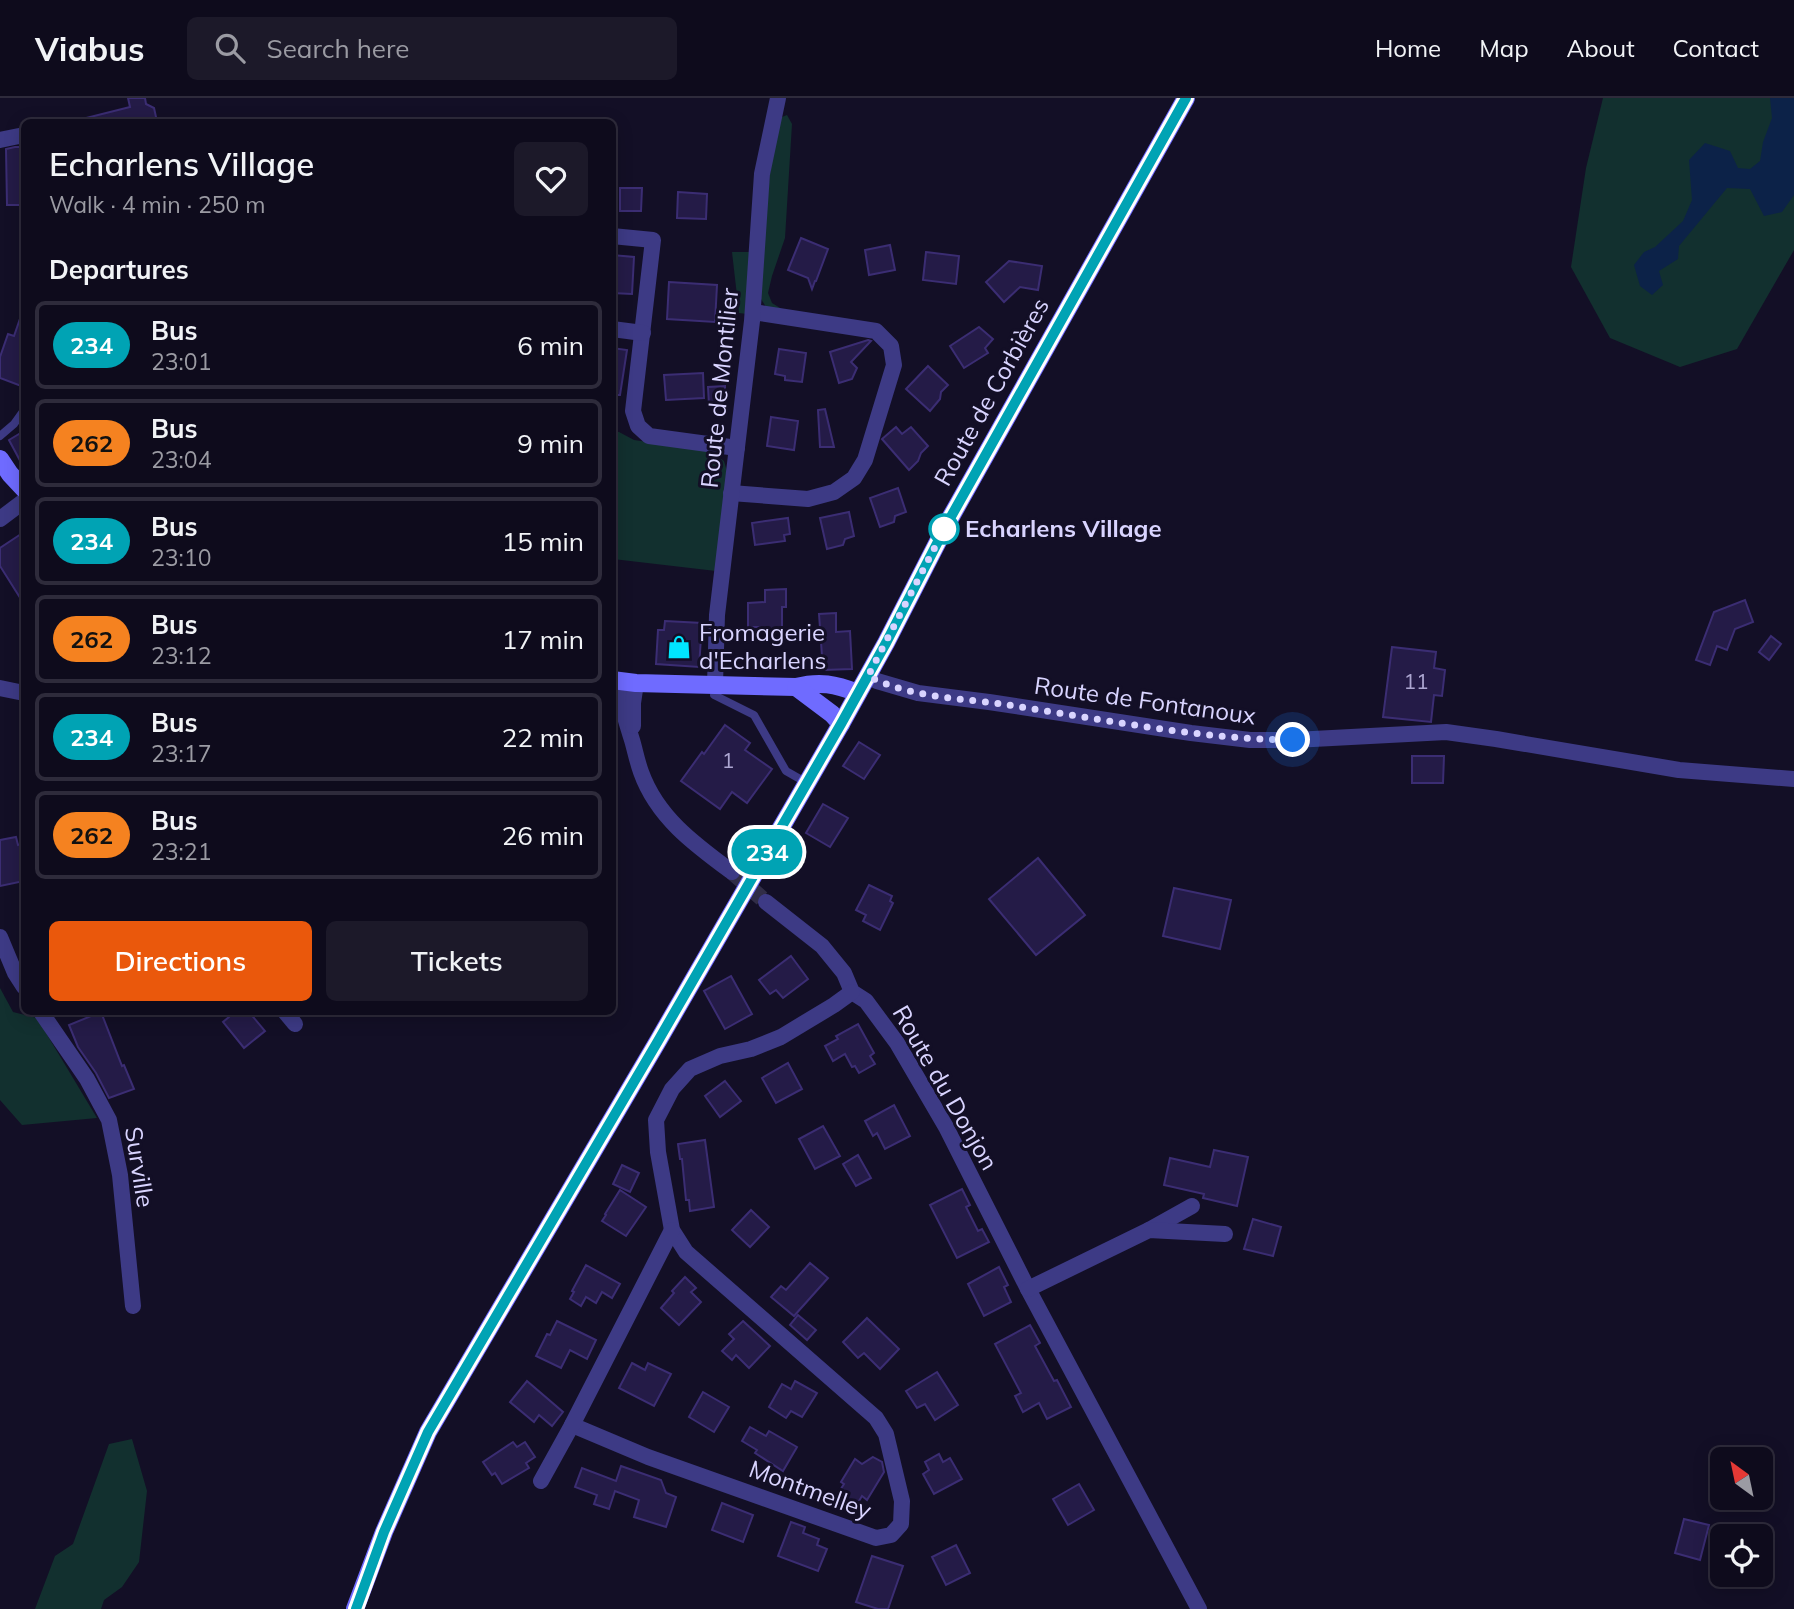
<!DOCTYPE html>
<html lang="en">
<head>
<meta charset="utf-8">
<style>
  :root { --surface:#0e0b1c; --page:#1c1929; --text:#f1f3f6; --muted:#9b9ba3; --line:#2e2b3b; --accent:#ea580c }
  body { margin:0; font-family:Mulish,sans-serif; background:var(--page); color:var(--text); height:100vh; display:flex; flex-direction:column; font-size:26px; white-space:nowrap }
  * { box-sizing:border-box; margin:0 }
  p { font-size:23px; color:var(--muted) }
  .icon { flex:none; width:38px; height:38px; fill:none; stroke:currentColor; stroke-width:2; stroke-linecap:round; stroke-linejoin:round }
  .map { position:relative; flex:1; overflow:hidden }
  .drawer { position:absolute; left:21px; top:21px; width:595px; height:896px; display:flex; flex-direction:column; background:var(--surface); border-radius:10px; box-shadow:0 4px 18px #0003,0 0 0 2px var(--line) }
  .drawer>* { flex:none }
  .badge { padding:0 14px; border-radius:23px; font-size:24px; line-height:46px }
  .needle { width:46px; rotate:327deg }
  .tools { position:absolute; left:1710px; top:1349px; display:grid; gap:14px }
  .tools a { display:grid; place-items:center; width:63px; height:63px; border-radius:10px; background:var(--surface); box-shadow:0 4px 18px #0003,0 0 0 2px var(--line); font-size:35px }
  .you { position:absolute; width:35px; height:35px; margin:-18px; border:5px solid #fff; border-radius:50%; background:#1a73e8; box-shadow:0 0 0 10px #1a73e833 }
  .map>.badge { position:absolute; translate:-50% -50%; box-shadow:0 0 0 4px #fff }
  h2 { padding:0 28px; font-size:26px; line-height:63px }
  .round { display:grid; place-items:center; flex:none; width:74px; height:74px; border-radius:10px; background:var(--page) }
  .head { display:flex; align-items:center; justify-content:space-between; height:119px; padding:0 28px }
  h1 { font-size:33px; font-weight:600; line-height:52px }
  .primary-button { display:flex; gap:14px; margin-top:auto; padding:14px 28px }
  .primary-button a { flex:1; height:80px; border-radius:10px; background:var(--accent); color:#fff; font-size:28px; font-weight:600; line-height:80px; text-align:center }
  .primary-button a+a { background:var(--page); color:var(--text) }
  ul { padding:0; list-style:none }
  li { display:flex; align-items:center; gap:21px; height:88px; margin:0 14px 10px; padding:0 14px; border:4px solid var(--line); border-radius:10px }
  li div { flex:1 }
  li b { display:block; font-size:26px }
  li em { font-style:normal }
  li .badge { min-width:77px; font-weight:700; text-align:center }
  header { display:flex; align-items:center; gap:42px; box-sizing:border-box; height:98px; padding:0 35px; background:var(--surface); border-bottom:2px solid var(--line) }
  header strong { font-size:33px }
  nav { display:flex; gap:38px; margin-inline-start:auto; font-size:24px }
  .search { width:490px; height:63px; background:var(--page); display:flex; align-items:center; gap:18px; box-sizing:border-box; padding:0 24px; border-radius:10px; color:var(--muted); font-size:26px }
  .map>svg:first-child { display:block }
</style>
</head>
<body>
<header>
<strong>Viabus</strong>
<div class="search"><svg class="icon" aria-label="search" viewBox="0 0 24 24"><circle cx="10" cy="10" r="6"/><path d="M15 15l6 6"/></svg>Search here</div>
<nav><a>Home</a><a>Map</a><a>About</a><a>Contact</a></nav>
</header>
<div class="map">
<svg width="1794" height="1511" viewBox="0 0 1794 1511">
  <rect width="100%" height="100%" fill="#130f26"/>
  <g fill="#12302f">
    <polygon points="1603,0 1794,0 1794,152 1737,251 1680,269 1610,240 1571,169 1586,70"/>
    <polygon points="787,17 792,26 785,140 772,178 768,195 772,205 785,213 766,209 761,201 762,139 777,21"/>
    <polygon points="732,154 752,154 747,216 739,215"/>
    <polygon points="613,333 619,334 634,342 710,353 724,363 728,377 716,473 613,461"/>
    <polygon points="0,890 13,914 37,920 97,1020 22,1027 0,1002"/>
    <polygon points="132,1341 147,1393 139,1464 122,1489 104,1502 101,1511 35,1511 55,1458 73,1446 109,1346"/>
  </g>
  <polygon fill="#0c2248" points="1770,0 1794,0 1794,97 1782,114 1764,118 1750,91 1727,90 1679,148 1678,161 1659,173 1663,187 1652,197 1640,188 1634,167 1644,154 1655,149 1683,123 1692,102 1689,62 1705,45 1730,53 1738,70 1750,71 1760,63 1763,44 1772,20"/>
  <g fill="#241b47" stroke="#3b2d73" stroke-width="2">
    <polygon points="128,0 145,0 146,6 154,10 156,19 153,24 86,24 86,20 130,9"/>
    <polygon points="15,49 24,49 24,107 7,107 6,51"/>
    <polygon points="620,90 642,90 641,113 620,113"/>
    <polygon points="678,94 707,96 706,121 677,120"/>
    <polygon points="801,140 828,151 816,183 815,183 812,191 808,180 788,172"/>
    <polygon points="890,147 895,172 869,177 865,152"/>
    <polygon points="926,154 959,158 956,186 923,182"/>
    <polygon points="612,157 634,159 632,196 612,195"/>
    <polygon points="1009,163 1042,168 1038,192 1020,189 1004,204 986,184"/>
    <polygon points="669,184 717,187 715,224 667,221"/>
    <polygon points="23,212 24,213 24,289 0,280 0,259 8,236 14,238"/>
    <polygon points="979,229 993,241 985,250 988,255 964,270 950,248"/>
    <polygon points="868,242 871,243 851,264 857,270 852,281 839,285 830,254"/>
    <polygon points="612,250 627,252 620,297 612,297"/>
    <polygon points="779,251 806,255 802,284 785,282 785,278 775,276"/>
    <polygon points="928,268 948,287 941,294 940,301 930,313 906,291"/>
    <polygon points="703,275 704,300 666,302 664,277"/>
    <polygon points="725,288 725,306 709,307 708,289"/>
    <polygon points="825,311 834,349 820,349 818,312"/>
    <polygon points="771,319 798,323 794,352 767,348"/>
    <polygon points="896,329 902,336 911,329 928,348 921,355 918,363 909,372 882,341"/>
    <polygon points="24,333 24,370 9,342"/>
    <polygon points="898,390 906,414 895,418 894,424 880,429 870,400"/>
    <polygon points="849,414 854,438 845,441 843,447 827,451 820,420"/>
    <polygon points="788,420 790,436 784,437 785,443 755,447 752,425"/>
    <polygon points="24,434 24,506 0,468 0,450"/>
    <polygon points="786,491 786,509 782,509 782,532 762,532 762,529 748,529 748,505 765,504 765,492"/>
    <polygon points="1745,502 1753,524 1735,531 1727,552 1717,548 1710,567 1696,562 1714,514"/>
    <polygon points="836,515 836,534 850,533 852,571 823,572 819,516"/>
    <polygon points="665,523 702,525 699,569 656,566 658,532 664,532"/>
    <polygon points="1771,538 1781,546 1769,562 1759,554"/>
    <polygon points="1392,549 1436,554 1434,570 1445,572 1442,598 1434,597 1431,624 1383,619"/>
    <polygon points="725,627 750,645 745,652 772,671 747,705 732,694 720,711 681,683 702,654 704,656"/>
    <polygon points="859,644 880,657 864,681 843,668"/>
    <polygon points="1412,658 1444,658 1443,685 1412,685"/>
    <polygon points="823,706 848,720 830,749 806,735"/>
    <polygon points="16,739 18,747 21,746 24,764 24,783 0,788 0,742"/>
    <polygon points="1038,760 1085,817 1036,857 989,801"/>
    <polygon points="869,787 892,798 890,803 893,805 880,832 863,823 866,817 856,812"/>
    <polygon points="1174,790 1231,802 1220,851 1163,838"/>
    <polygon points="791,858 808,881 783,900 776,892 770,896 759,882"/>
    <polygon points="731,878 752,916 725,931 704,893"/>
    <polygon points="101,914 122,968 124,967 134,991 109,1000 96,975 78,949 69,927"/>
    <polygon points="235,914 249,914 265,933 244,950 223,924"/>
    <polygon points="858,926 874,955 870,958 875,966 859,975 855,968 852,969 845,956 833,963 825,948 838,941 836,938"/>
    <polygon points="788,965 802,991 776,1005 762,980"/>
    <polygon points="725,983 741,1003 720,1019 705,998"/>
    <polygon points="894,1007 910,1038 885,1051 877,1035 873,1038 865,1023"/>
    <polygon points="823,1028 840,1058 815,1071 799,1041"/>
    <polygon points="705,1042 714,1109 690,1113 689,1102 686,1102 682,1061 680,1061 678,1046"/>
    <polygon points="1214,1052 1248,1059 1237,1108 1203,1100 1204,1096 1164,1087 1170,1060 1210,1069"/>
    <polygon points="858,1057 871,1080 856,1088 843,1066"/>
    <polygon points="622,1067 639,1075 630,1094 613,1086"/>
    <polygon points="962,1091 970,1107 966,1109 978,1133 982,1131 989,1144 957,1160 930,1107"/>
    <polygon points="620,1092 646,1109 626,1138 602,1123 606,1117 605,1116"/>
    <polygon points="751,1112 769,1129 750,1149 732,1132"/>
    <polygon points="1253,1121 1281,1129 1273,1158 1244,1151"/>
    <polygon points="810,1165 828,1180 794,1218 771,1199 781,1188 786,1192"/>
    <polygon points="586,1167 620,1186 612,1200 602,1194 596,1205 586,1199 581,1208 570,1201 574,1194 572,1193"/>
    <polygon points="999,1169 1008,1187 1004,1189 1011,1204 984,1218 968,1186"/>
    <polygon points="685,1179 696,1190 691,1194 701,1204 679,1227 661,1210 674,1195 672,1193"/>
    <polygon points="798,1217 816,1232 807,1242 790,1227"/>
    <polygon points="867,1220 899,1251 880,1271 864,1255 858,1260 843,1244"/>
    <polygon points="557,1223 596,1242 587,1261 570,1252 561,1270 536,1258 547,1236 550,1237"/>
    <polygon points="743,1223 770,1248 749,1270 736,1257 732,1262 722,1253 734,1241 729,1236"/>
    <polygon points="1030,1227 1040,1245 1035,1248 1054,1283 1057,1282 1071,1309 1047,1321 1039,1305 1023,1314 1015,1298 1021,1295 995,1246"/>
    <polygon points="632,1265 645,1272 648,1265 671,1276 654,1308 619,1290"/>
    <polygon points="937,1274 958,1307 935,1322 925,1306 917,1310 906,1293"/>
    <polygon points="527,1283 563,1314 552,1328 539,1317 534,1324 510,1304"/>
    <polygon points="795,1283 817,1295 802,1319 791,1313 786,1320 769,1309 782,1286 791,1291"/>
    <polygon points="703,1294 729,1309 714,1334 689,1319"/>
    <polygon points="750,1329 766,1338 769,1333 797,1349 783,1373 755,1355 757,1352 742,1343"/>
    <polygon points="513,1344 517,1349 525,1344 535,1359 526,1365 529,1370 502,1386 495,1375 492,1377 483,1364"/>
    <polygon points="939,1356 943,1364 950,1360 962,1381 934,1396 923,1376 929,1372 925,1364"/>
    <polygon points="873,1359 882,1364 884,1374 867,1402 862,1398 856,1408 837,1397 844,1386 841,1384 855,1361 862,1366"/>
    <polygon points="621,1368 661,1382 666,1395 676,1399 666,1429 634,1419 639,1402 615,1393 609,1411 594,1406 597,1397 575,1389 582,1370 616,1383"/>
    <polygon points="1079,1386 1094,1412 1068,1427 1053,1401"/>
    <polygon points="722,1405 753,1417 743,1444 712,1432"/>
    <polygon points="1684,1421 1709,1427 1700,1462 1675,1455"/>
    <polygon points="791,1424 805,1429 803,1435 819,1441 817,1447 827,1451 818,1473 778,1458"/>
    <polygon points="956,1447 970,1475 946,1487 932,1459"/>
    <polygon points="872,1458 903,1468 888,1511 878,1511 856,1504"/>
  </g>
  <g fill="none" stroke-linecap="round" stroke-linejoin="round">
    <polyline stroke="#312d47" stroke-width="16" stroke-dasharray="16 8" stroke-linecap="butt" points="732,774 766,804"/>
    <g stroke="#3d3a85" stroke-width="8">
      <polyline points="0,338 14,326 24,312"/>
      <polyline points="715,586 714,597 754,617 786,673 807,685"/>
    </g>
    <g stroke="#3d3a85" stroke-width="16">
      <polyline points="0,42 19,38 24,39"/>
      <polyline points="612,138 653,142 633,313 638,328 649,338 737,350"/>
      <polyline points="612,231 643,235"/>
      <polyline points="731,395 808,401 834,394 854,380 865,362 894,267 891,248 876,233 753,214"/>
      <polyline points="0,421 24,403"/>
      <polyline points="868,578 877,583 918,595 989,604 1191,635 1250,642 1294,642 1446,634 1496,641 1679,672 1794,681"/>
      <path d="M620 583C619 603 626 623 632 642 635 652 637 663 641 674 657 719 694 746 732 774"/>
      <polyline points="715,586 717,517 752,223 762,76 778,0"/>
      <polyline points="0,590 24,595"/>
      <polyline points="633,628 633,605 636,585"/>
      <polyline points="766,804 822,848 844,875 852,894 866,903 897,945 946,1029 1028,1191 1199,1511"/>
      <polyline points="0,839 15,875 24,889"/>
      <polyline points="41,914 87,981 109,1022 120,1077 133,1208"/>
      <polyline points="285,914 295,926"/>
      <polyline points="1149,1132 1192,1108"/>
      <polyline points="1028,1191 1149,1132 1225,1136"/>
      <polyline points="572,1327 648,1359 876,1440 891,1437 901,1426 902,1403 886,1336 876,1320 686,1154 672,1132 658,1054 656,1022 672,991 690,971 720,958 751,951 781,939 834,907 852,894"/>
      <polyline points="541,1383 572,1327 672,1132"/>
    </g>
    <g stroke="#6f6bff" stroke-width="18">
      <polyline points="0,361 10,376 24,391"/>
      <path d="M612 582 636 585 796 589C820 583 835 586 858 595"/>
      <polyline points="796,589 832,616 841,626"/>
      <polyline points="355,1511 384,1434 428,1334 658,943 841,626 886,545 948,424 1186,0"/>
    </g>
  </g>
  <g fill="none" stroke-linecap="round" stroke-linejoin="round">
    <g stroke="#fff" stroke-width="16">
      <polyline id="line" points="356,1511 384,1434 428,1334 658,943 841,626 886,545 948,424 1186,0"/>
    </g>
    <use href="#line" stroke="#00a3b4" stroke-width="10"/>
    <path stroke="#d9d4ff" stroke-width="7" stroke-dasharray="0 12.6" d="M944 431 948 424 868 578C910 600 962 600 1008 607 1102 621 1198 641 1293 642"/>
  </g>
  <defs>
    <g id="shop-bare" transform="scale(1.89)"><path d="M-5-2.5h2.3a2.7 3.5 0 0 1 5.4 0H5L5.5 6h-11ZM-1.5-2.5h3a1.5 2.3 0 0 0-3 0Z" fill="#00e5ff" stroke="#130f26" stroke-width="2.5" paint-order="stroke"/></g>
  </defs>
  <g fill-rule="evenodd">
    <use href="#shop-bare" x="679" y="549"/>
  </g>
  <circle fill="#fff" stroke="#00a3b4" stroke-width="3.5" cx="944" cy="431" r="14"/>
  <g text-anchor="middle" stroke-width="6" stroke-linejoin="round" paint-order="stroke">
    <g font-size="21" fill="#aca6d1">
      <text x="1416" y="591">11</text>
      <text x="728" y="670">1</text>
    </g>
    <g font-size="24" fill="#d9d4ff" stroke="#130f26">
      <text transform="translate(720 290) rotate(-84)" y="8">Route de Montilier</text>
      <text transform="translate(992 294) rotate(-61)" y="8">Route de Corbières</text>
      <text transform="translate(1145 603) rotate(8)" y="8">Route de Fontanoux</text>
      <text transform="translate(945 990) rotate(60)" y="8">Route du Donjon</text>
      <text transform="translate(139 1069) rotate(81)" y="8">Surville</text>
      <text transform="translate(810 1392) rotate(20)" y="8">Montmelley</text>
    </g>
    <g font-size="24" font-weight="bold" fill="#d9d4ff" stroke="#130f26" text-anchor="start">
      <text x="965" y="439">Echarlens Village</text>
    </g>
    <g font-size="24" fill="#d9d4ff" stroke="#130f26" text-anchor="start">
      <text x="699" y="543">Fromagerie<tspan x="699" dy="28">d'Echarlens</tspan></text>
    </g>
  </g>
</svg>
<div class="tools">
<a><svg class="needle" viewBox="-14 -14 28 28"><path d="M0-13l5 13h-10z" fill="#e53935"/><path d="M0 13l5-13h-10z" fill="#9b9ba3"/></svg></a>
<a><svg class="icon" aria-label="locate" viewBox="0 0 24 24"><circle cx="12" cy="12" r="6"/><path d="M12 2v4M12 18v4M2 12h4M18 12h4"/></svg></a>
</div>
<div class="you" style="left:1293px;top:642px"></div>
<b class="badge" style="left:767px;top:754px;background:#00a3b4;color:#fff">234</b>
<section class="drawer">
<div class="head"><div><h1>Echarlens Village</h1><p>Walk · 4 min · 250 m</p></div><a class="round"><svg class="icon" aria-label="heart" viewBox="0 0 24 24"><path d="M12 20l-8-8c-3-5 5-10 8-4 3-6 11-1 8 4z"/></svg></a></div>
<h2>Departures</h2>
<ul>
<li><span class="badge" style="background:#00a3b4;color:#fff">234</span><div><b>Bus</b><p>23:01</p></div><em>6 min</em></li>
<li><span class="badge" style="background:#f58220;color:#111">262</span><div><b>Bus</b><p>23:04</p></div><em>9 min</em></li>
<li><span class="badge" style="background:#00a3b4;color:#fff">234</span><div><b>Bus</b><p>23:10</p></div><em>15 min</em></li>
<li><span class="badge" style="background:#f58220;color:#111">262</span><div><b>Bus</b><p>23:12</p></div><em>17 min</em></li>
<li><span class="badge" style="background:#00a3b4;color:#fff">234</span><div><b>Bus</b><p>23:17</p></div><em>22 min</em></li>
<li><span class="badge" style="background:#f58220;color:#111">262</span><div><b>Bus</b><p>23:21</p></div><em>26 min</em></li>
</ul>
<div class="primary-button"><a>Directions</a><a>Tickets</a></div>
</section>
</div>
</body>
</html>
